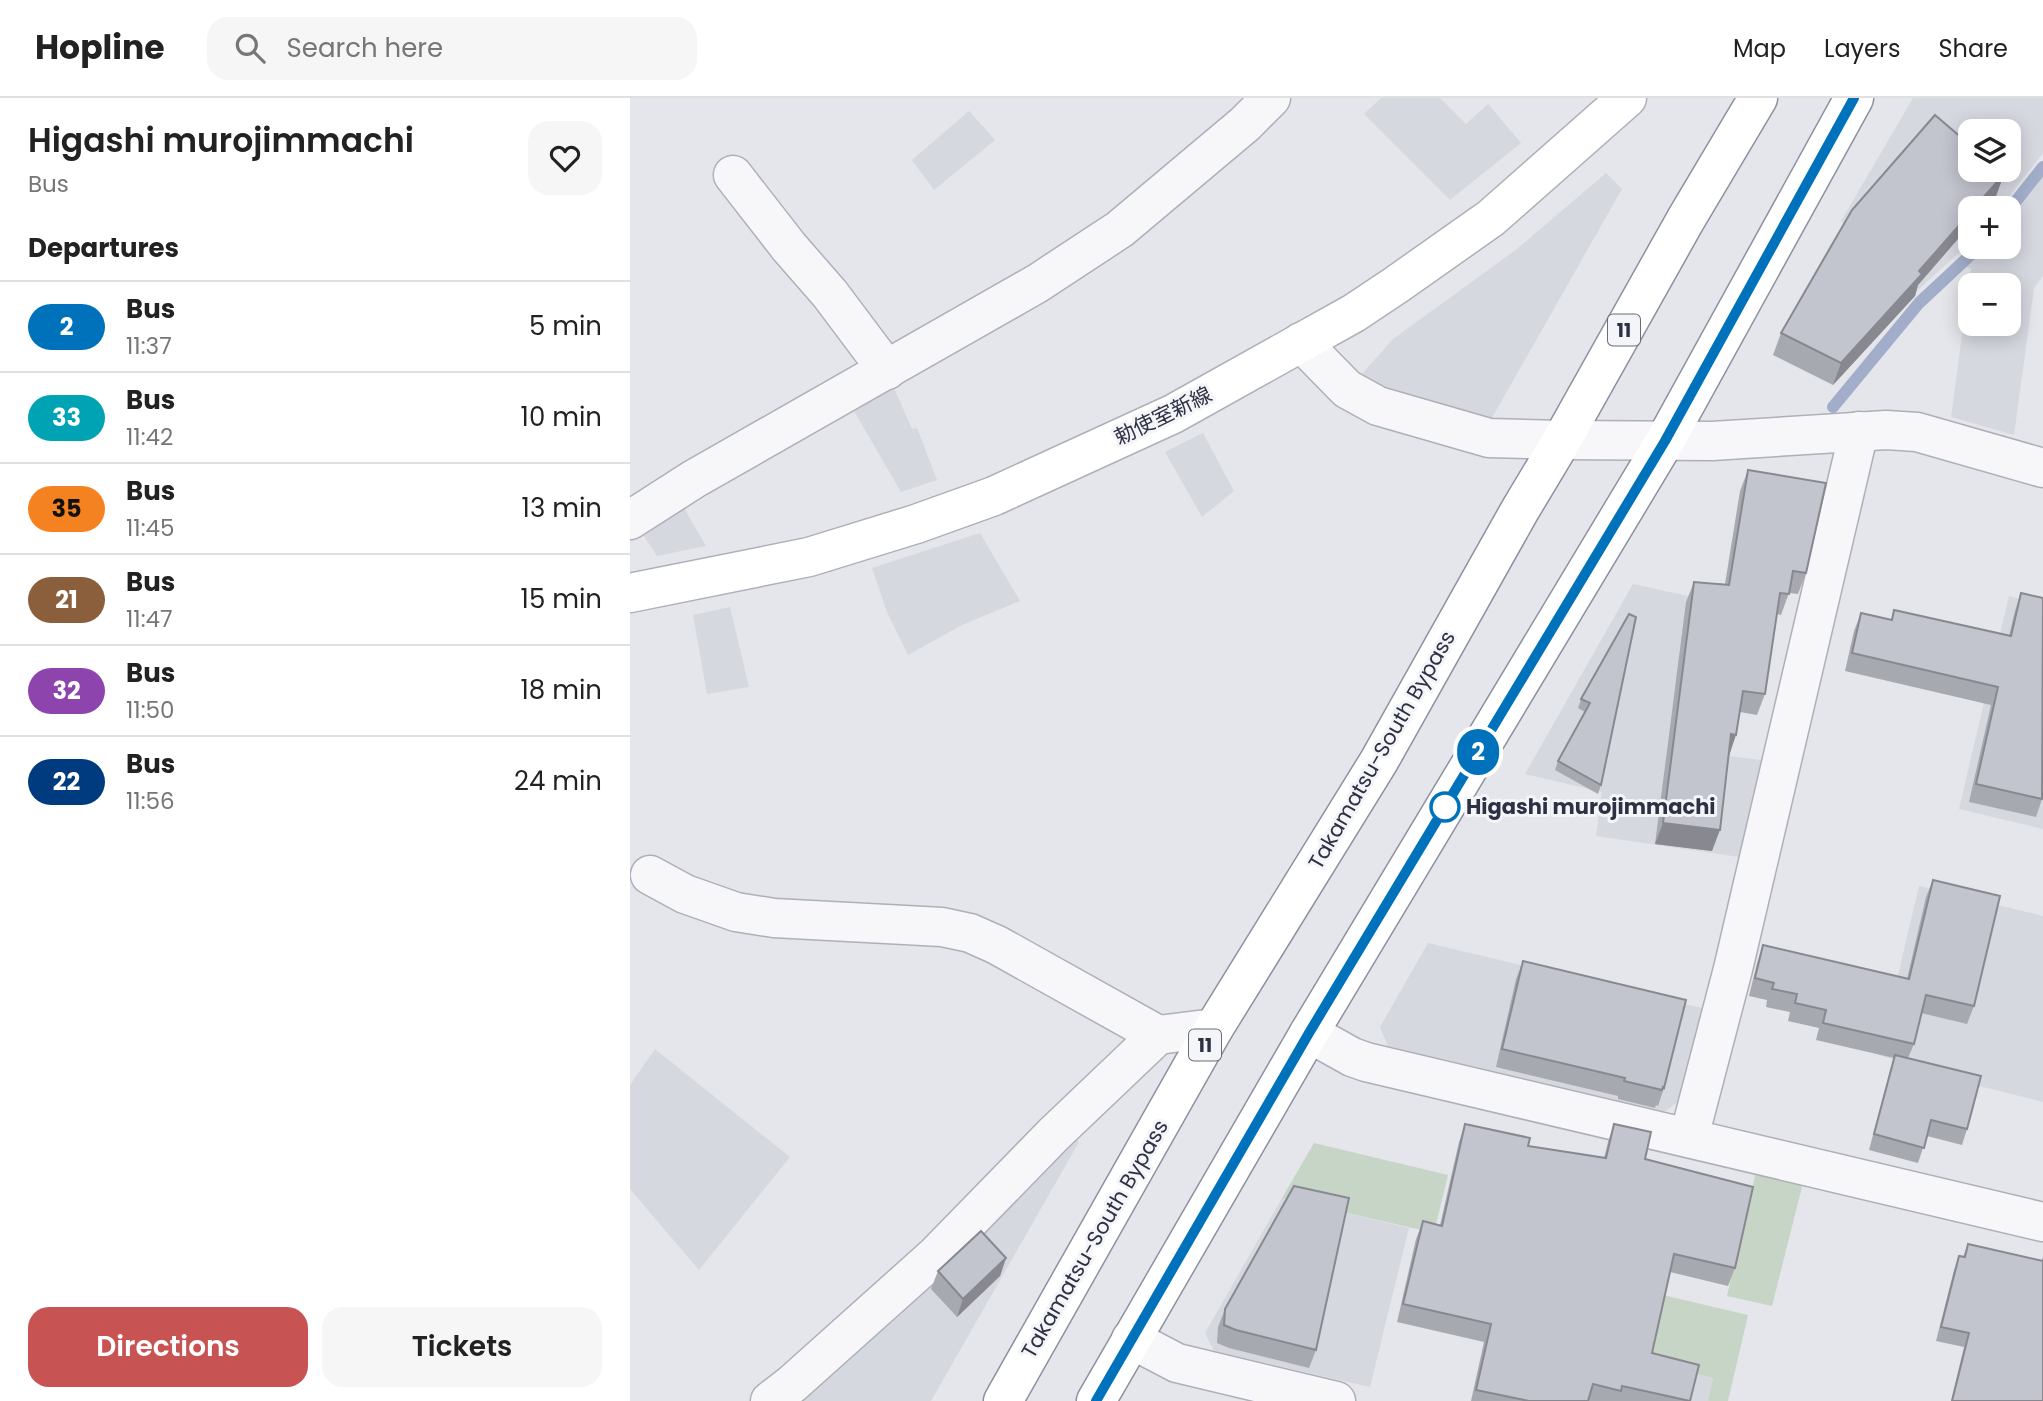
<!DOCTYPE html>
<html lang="en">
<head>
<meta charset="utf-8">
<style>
  :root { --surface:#fff; --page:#f6f6f6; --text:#222; --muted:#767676; --line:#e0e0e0; --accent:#c75452 }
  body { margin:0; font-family:Poppins,"Noto Sans JP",sans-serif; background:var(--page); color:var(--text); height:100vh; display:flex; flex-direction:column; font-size:26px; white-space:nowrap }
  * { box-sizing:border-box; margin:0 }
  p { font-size:23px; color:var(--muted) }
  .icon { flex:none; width:38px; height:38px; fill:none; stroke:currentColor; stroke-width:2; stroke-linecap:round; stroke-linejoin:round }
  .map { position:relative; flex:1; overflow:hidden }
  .side { display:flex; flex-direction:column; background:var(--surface); width:630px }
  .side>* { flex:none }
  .badge { padding:0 14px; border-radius:23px; font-size:24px; line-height:46px }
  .fabs { position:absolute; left:1328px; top:21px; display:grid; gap:14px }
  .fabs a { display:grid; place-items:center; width:63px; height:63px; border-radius:14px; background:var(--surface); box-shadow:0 4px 18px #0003; font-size:35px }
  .map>.badge { position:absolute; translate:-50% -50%; box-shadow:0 0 0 4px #fff }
  h2 { padding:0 28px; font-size:26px; line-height:63px }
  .round { display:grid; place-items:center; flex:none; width:74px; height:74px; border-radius:21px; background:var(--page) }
  .summary { display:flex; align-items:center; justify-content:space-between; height:119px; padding:0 28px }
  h1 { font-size:33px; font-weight:600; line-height:52px }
  .primary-button { display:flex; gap:14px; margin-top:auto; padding:14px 28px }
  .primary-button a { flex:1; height:80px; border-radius:21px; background:var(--accent); color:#fff; font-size:28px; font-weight:600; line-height:80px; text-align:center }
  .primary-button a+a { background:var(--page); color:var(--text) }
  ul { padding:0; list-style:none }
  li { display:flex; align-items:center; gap:21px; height:91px; padding:0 28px; border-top:2px solid var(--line) }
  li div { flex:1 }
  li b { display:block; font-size:26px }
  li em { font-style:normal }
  li .badge { min-width:77px; font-weight:700; text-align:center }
  header { display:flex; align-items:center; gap:42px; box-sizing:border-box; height:98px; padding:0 35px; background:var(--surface); border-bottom:2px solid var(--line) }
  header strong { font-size:33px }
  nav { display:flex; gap:38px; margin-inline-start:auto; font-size:24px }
  .search { width:490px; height:63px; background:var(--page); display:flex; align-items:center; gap:18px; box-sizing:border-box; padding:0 24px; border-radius:21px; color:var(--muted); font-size:26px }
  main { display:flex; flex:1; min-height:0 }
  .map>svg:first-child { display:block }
</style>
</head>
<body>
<header>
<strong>Hopline</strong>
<div class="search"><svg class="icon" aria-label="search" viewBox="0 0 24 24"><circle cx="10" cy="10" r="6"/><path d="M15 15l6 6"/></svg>Search here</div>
<nav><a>Map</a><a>Layers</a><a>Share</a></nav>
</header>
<main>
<section class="side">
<div class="summary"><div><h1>Higashi murojimmachi</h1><p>Bus</p></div><a class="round"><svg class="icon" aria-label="heart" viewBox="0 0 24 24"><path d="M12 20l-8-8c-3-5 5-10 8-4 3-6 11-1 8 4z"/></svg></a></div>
<h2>Departures</h2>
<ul>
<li><span class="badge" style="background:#0072bc;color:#fff">2</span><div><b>Bus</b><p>11:37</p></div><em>5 min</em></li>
<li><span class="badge" style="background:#00a3b4;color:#fff">33</span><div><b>Bus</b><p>11:42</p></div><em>10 min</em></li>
<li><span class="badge" style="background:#f58220;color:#111">35</span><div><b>Bus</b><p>11:45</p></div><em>13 min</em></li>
<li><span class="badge" style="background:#8b5e3c;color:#fff">21</span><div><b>Bus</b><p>11:47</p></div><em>15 min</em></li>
<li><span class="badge" style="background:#8e44ad;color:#fff">32</span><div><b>Bus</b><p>11:50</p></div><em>18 min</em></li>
<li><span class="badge" style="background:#003b80;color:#fff">22</span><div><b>Bus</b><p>11:56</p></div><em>24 min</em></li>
</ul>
<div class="primary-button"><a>Directions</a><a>Tickets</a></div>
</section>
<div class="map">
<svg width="1413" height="1303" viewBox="0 0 1413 1303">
  <rect width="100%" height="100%" fill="#e4e6eb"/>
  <g fill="#d6d8e0" fill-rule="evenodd">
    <polygon points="751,0 810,0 836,26 858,6 891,45 820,102 734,16"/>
    <path d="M1283 0H1413V55L1370 110H1340V145L1280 199 1211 123ZM1340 33H1379V72H1340Z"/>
    <polygon points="339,13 365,42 304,92 282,62"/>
    <path d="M1413 74V178L1404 190 1384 337 1321 319 1341 170 1333 168 1353 149H1379V117ZM1340 187H1379V226H1340Z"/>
    <polygon points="976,75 992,91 859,325 765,299 731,277 763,241 887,151"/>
    <polygon points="264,290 282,331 287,330 307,382 271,394 224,313"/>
    <polygon points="573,335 604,393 572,419 535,354"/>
    <polygon points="54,410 76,448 27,458 14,438"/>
    <polygon points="350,435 390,503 332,527 278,557 257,514 242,470"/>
    <polygon points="1003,486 1058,498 1037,650 1131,662 1109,759 966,738 972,694 895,676"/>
    <polygon points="1379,498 1413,507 1413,731 1329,711"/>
    <polygon points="100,509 119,589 77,596 63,517"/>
    <polygon points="1289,788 1413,818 1413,1004 1313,979 1313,976 1249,957"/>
    <polygon points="798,845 1072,910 1051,1002 1034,1014 758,948 750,929"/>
    <polygon points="25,951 160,1059 69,1172 0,1091 0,987"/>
    <polygon points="444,1039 449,1044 301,1303 169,1303 363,1128"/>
    <polygon points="652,1100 779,1130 740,1289 584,1253 575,1235"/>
    <polygon points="1017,1265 1083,1280 1078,1303 1009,1303"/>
  </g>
  <g fill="#c7d5c6">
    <polygon points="684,1045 818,1077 804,1135 652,1100"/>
    <polygon points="1126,1074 1173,1085 1142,1208 1097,1198"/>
    <polygon points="1033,1197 1118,1217 1098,1303 1078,1303 1083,1280 1017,1265"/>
  </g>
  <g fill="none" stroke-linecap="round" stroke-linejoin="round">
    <g stroke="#a2aec9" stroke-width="12">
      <polyline points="1379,112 1413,69"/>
      <polyline points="1203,309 1289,205 1349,149"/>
    </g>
    <g stroke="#adb0b9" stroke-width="41">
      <g id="minor">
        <polyline points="103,77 159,149 200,196 257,272"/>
        <polyline points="671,244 717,291 748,308 859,340 932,342 1082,343 1256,332 1287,334 1413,370"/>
        <polyline points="0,422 64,381 408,185 490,131 615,26 641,0"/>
        <polyline points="20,777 55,796 106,814 144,820 312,829 340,835 367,847 528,937"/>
        <polyline points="679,935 722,959 736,964 1413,1124"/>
        <polyline points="1059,1039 1103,871 1229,333"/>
        <polyline points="501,1241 547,1265 706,1303"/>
        <polyline points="140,1303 162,1286 305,1158 424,1036 528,937 584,930"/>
      </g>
    </g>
    <g stroke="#adb0b9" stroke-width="41">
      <polyline id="secondary" points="0,495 179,459 286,426 364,398 543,316 724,215 766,187 861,120 997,0"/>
    </g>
    <g stroke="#8c91a1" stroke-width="41">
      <g id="trunk">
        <polyline points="373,1303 584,930 749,663 890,412 932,342 1056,121 1128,0"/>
        <polyline points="466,1303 679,935 1035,343 1224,0"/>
      </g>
    </g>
    <use href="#minor" stroke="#f7f7fa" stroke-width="38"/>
    <use href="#secondary" stroke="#fff" stroke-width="38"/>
    <use href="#trunk" stroke="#fff" stroke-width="38"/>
  </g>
  <g fill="#a7a9b1">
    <polygon points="1374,76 1366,98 1340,110 1340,127 1288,187 1285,198 1203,287 1143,257 1151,235"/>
    <polygon points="1118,372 1176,475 1168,496 1159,495 1151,517 1147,516 1135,596 1127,617 1110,614 1099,658 1082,753 1025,746 1056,504 1064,484 1095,486 1110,393"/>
    <polygon points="1391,495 1413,698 1406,719 1339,704 1361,607 1215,573 1224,533 1231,515 1261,522 1264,512 1379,538 1385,513"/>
    <polygon points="1006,519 971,687 968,696 925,672 928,663 955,614 948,610 951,601"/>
    <polygon points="1303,782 1344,908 1337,926 1291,915 1284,946 1278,960 1337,1031 1332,1047 1297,1038 1288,1065 1239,1052 1260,973 1264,960 1186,942 1189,930 1158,923 1160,914 1136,909 1137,902 1119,898 1127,865 1133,847 1277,881 1296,799"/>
    <polygon points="893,863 1034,990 1028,1008 1026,1007 1025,1010 988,1001 988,998 866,969 886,881"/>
    <polygon points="835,1026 898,1048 974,1060 978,1044 984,1026 1105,1170 1098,1188 1040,1174 1022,1255 1060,1303 841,1303 854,1244 767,1224 786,1141 793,1123 810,1127 829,1044"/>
    <polygon points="1338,1146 1411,1163 1413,1159 1413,1303 1321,1303 1334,1249 1306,1243 1324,1172 1329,1158 1333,1159"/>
    <polygon points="376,1160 370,1178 327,1219 301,1191 308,1173"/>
    <polygon points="595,1211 686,1252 679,1270 599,1250 587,1245 588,1229"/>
  </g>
  <g fill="#888990">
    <polygon points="1374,76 1366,98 1355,110 1344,110"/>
    <polygon points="1340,115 1340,127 1288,187 1285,198 1203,287 1211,265"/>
    <polygon points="1101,636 1106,637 1099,658"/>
    <polygon points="1033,725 1090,732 1082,753 1025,746"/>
    <polygon points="376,1160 370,1178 327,1219 333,1201"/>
  </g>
  <g fill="#c2c4ce" stroke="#888990" stroke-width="2">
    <polygon points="1305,17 1340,47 1340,72 1369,72 1374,76 1344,110 1340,110 1340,115 1289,173 1292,176 1211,265 1151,235 1222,112"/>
    <polygon points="1118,372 1196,385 1176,475 1163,473 1159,496 1150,495 1135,596 1113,593 1106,637 1101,636 1090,732 1033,725 1064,484 1099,487"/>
    <polygon points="1391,495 1413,500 1412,701 1346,686 1368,589 1222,555 1231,515 1262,522 1264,512 1381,538"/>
    <polygon points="999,516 1006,519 971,687 928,663 960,605 951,601"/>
    <polygon points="1303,782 1370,798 1344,908 1296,897 1284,946 1193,925 1196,912 1165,905 1167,896 1142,891 1144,885 1125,880 1133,847 1279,881"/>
    <polygon points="893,863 1056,902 1034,990 1033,989 1032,992 994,983 995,980 872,951"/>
    <polygon points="1265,957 1351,978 1337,1031 1301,1022 1294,1050 1244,1036"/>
    <polygon points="835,1026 900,1040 898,1048 976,1060 984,1026 1021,1034 1015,1061 1123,1089 1105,1170 1044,1156 1022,1255 1069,1267 1060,1303 992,1288 991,1293 963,1286 958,1303 899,1303 846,1292 861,1226 773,1206 793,1123 812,1128"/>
    <polygon points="664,1088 719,1100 686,1252 606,1232 594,1227 595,1211"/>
    <polygon points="351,1133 376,1160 333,1201 308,1173"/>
    <polygon points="1338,1146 1413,1163 1413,1303 1322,1303 1339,1235 1311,1229 1329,1158 1335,1159"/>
  </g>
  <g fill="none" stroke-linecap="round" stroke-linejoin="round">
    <g stroke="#fff" stroke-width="16">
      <polyline id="line" points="466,1303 679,935 1035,343 1224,0"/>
    </g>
    <use href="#line" stroke="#0072bc" stroke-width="10"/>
  </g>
  <circle fill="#fff" stroke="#0072bc" stroke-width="3.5" cx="815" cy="709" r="14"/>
  <g text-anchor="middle" stroke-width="6" stroke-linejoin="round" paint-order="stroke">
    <g fill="#f4f5f8" stroke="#696c79" stroke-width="2">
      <rect x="978" y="216.5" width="32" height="31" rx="5"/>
      <rect x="559" y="931.5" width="32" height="31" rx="5"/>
    </g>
    <g font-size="19" font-weight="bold" fill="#2d3143">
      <text x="994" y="239">11</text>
      <text x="575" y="954">11</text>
    </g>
    <g font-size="21" fill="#2d3143" stroke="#f4f5f8">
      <text transform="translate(533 318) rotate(-26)" y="7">勅使室新線</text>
      <text transform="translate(752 652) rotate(-60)" y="7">Takamatsu-South Bypass</text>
      <text transform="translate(465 1141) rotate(-60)" y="7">Takamatsu-South Bypass</text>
    </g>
    <g font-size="21" font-weight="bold" fill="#2d3143" stroke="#f4f5f8" text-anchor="start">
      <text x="836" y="716">Higashi murojimmachi</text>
    </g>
  </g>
</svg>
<div class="fabs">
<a><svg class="icon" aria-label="layers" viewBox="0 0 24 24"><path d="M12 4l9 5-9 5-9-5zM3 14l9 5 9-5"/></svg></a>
<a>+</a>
<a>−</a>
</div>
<b class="badge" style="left:848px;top:654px;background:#0072bc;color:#fff">2</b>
</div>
</main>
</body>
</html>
